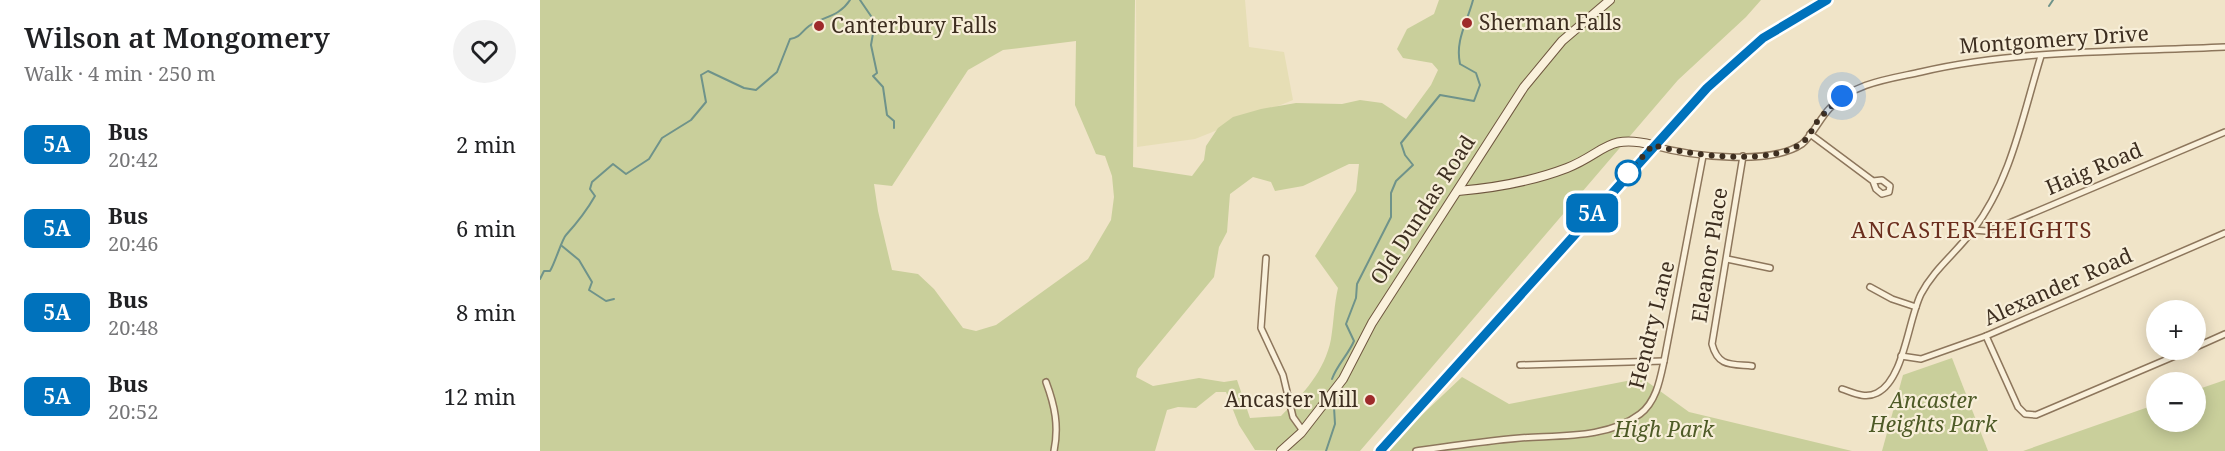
<!DOCTYPE html>
<html lang="en">
<head>
<meta charset="utf-8">
<style>
  :root { --surface:#fff; --page:#f2f2f2; --text:#202124; --muted:#757577 }
  body { margin:0; font-family:"Noto Serif",serif; background:var(--page); color:var(--text); height:100vh; display:flex; flex-direction:column; font-size:22px; white-space:nowrap }
  * { box-sizing:border-box; margin:0 }
  p { font-size:20px; color:var(--muted) }
  .icon { flex:none; width:33px; height:33px; fill:none; stroke:currentColor; stroke-width:2; stroke-linecap:round; stroke-linejoin:round }
  .map { position:relative; flex:1; overflow:hidden }
  .side { display:flex; flex-direction:column; background:var(--surface); width:540px }
  .side>* { flex:none }
  .badge { padding:0 12px; border-radius:9px; font-size:21px; line-height:39px }
  .tools { position:absolute; left:1606px; top:300px; display:grid; gap:12px }
  .tools a { display:grid; place-items:center; width:60px; height:60px; border-radius:50%; background:var(--surface); box-shadow:0 3px 15px #0003; font-size:30px }
  .you { position:absolute; width:30px; height:30px; margin:-15px; border:4px solid #fff; border-radius:50%; background:#1a73e8; box-shadow:0 0 0 9px #1a73e833 }
  .map>.badge { position:absolute; translate:-50% -50%; box-shadow:0 0 0 3px #fff }
  .round { display:grid; place-items:center; flex:none; width:63px; height:63px; border-radius:32px; background:var(--page) }
  .head { display:flex; align-items:center; justify-content:space-between; height:102px; padding:0 24px }
  h1 { font-size:28px; font-weight:600; line-height:45px }
  ul { padding:0; list-style:none }
  li { display:flex; align-items:center; gap:18px; height:84px; padding:0 24px }
  li div { flex:1 }
  li b { display:block; font-size:22px }
  li em { font-style:normal }
  li .badge { min-width:66px; font-weight:700; text-align:center }
  main { display:flex; flex:1; min-height:0 }
  .map>svg:first-child { display:block }
</style>
</head>
<body>
<main>
<section class="side">
<div class="head"><div><h1>Wilson at Mongomery</h1><p>Walk · 4 min · 250 m</p></div><a class="round"><svg class="icon" aria-label="heart" viewBox="0 0 24 24"><path d="M12 20l-8-8c-3-5 5-10 8-4 3-6 11-1 8 4z"/></svg></a></div>
<ul>
<li><span class="badge" style="background:#0072bc;color:#fff">5A</span><div><b>Bus</b><p>20:42</p></div><em>2 min</em></li>
<li><span class="badge" style="background:#0072bc;color:#fff">5A</span><div><b>Bus</b><p>20:46</p></div><em>6 min</em></li>
<li><span class="badge" style="background:#0072bc;color:#fff">5A</span><div><b>Bus</b><p>20:48</p></div><em>8 min</em></li>
<li><span class="badge" style="background:#0072bc;color:#fff">5A</span><div><b>Bus</b><p>20:52</p></div><em>12 min</em></li>
</ul>
</section>
<div class="map">
<svg width="1685" height="451" viewBox="0 0 1685 451">
  <rect width="100%" height="100%" fill="#f0e4c8"/>
  <polygon fill="#e6deb5" points="596,0 705,0 709,47 744,52 753,100 655,139 597,147"/>
  <g fill="#c9cf9b" fill-rule="evenodd">
    <path d="M0 0H595L593 167 652 176 664 160 666 146 678 128 693 117 721 109 756 103 802 104 820 100 842 103 866 119 891 85 898 70 892 63 863 58 857 49 867 29 894 14 899 0H1221L1206 17 1138 80 820 451 715 450 699 425 686 392H676L656 408 638 407 627 410 615 451H0ZM536 41 535 105 556 154 565 156 572 176 574 197 571 220 548 259 456 325 436 331 423 328 394 289 378 274 352 270 338 211 334 184 352 186 428 70 463 50ZM809 164H819L816 191 775 256 798 288C794 305 794 321 791 339 785 371 763 394 741 416L710 418 697 380 684 382 659 378 613 386 596 377 598 369 674 277 679 247 687 232 690 194 713 177 731 182 735 191 763 186Z"/>
    <polygon points="1412,358 1448,451 1342,451 1363,375"/>
    <polygon points="922,377 969,404 1102,378 1149,412 1312,451 849,451 867,429"/>
    <polygon points="1685,380 1685,451 1483,451 1617,404 1617,422 1656,422 1656,390"/>
  </g>
  <g fill="none" stroke-linecap="round" stroke-linejoin="round">
    <g stroke="#6f938a" stroke-width="2">
      <polyline points="320,0 335,22 331,45 337,73 333,76 343,87 347,115 354,121 354,128"/>
      <polyline points="1509,6 1513,0"/>
      <polyline points="22,246 39,260 52,282 49,290 66,301 74,299"/>
      <path d="M0 279 4 271H10C15 263 22 239 26 235 36 224 47 210 55 196L50 189 52 182 73 164 86 174 109 159 122 138 151 120 166 102 161 75 168 71 204 88 216 90 237 72 250 39C261 37 261 32 269 26 284 16 299 17 310 0"/>
      <path d="M792 379C797 365 808 355 814 341L806 324 816 298 817 284 851 217V193L856 181 873 165 865 155 861 143 900 95 934 101 940 85 936 73 920 64C915 40 927 23 933 0"/>
      <polyline points="786,451 795,424 794,407"/>
    </g>
    <g stroke="#8d765c" stroke-width="8">
      <g id="street">
        <polyline points="1270,134 1333,181 1336,189 1342,194 1349,192 1350,186 1342,180 1333,181"/>
        <path d="M1114 146C1150 156 1230 166 1262 144 1273 135 1280 118 1290 108 1313 83 1349 79 1381 72 1480 49 1584 52 1685 47"/>
        <path d="M1203 156 1172 344C1178 367 1191 364 1212 366"/>
        <polyline points="1433,230 1446,231 1460,227 1685,132"/>
        <polyline points="726,258 721,328 743,375 753,417 763,431"/>
        <polyline points="1187,259 1230,268"/>
        <polyline points="1330,287 1352,299 1376,307"/>
        <polyline points="1446,336 1478,407 1485,414 1496,415 1649,350"/>
        <polyline points="1656,347 1685,334"/>
        <polyline points="1361,356 1381,359 1446,336 1685,233"/>
        <polyline points="980,365 1124,361"/>
        <path d="M506 382C515 406 519 426 514 451"/>
        <path d="M1302 389C1314 393 1325 399 1337 393 1364 380 1368 320 1381 294 1394 269 1416 253 1433 230 1471 181 1483 114 1501 56"/>
        <path d="M876 451C911 446 945 441 980 438 1019 435 1067 439 1100 414 1116 402 1120 380 1124 361L1163 156"/>
      </g>
    </g>
    <g stroke="#6f573f" stroke-width="10">
      <g id="secondary">
        <path d="M918 191C954 188 993 181 1027 168 1065 153 1067 133 1113 145"/>
        <polyline points="741,451 761,433 803,379 832,323 984,87 1022,41 1070,0"/>
        <polyline points="840,451 1167,88 1223,38 1287,0"/>
      </g>
    </g>
    <use href="#street" stroke="#faf1dc" stroke-width="5"/>
    <use href="#secondary" stroke="#faf1dc" stroke-width="8"/>
  </g>
  <g fill="none" stroke-linecap="round" stroke-linejoin="round">
    <g stroke="#fff" stroke-width="14">
      <polyline id="line" points="840,451 1167,88 1223,38 1287,0"/>
    </g>
    <use href="#line" stroke="#0072bc" stroke-width="9"/>
    <path stroke="#3d2e20" stroke-width="6" stroke-dasharray="0 10.8" d="M1088 173 1113 145C1147 155 1234 167 1263 142 1269 137 1272 130 1276 123 1284 113 1293 105 1302 96"/>
  </g>
  <g fill="#9e2a2b" stroke="#f7eed8" stroke-width="2">
    <circle cx="927" cy="23" r="6"/>
    <circle cx="279" cy="26" r="6"/>
    <circle cx="830" cy="400" r="6"/>
  </g>
  <circle fill="#fff" stroke="#0072bc" stroke-width="3" cx="1088" cy="173" r="12"/>
  <g text-anchor="middle" stroke-width="4.5" stroke-linejoin="round" paint-order="stroke">
    <g font-size="21" fill="#3d2e20" stroke="#f7eed8" text-anchor="start">
      <text x="939" y="30">Sherman Falls</text>
      <text x="291" y="33">Canterbury Falls</text>
      <text x="818" y="407" text-anchor="end">Ancaster Mill</text>
    </g>
    <g font-size="21" fill="#3d2e20" stroke="#f7eed8">
      <text transform="translate(1514 40) rotate(-4)" y="7">Montgomery Drive</text>
      <text transform="translate(1554 169) rotate(-23)" y="7">Haig Road</text>
      <text transform="translate(883 210) rotate(-57)" y="7">Old Dundas Road</text>
      <text transform="translate(1170 255) rotate(-81)" y="7">Eleanor Place</text>
      <text transform="translate(1518 287) rotate(-24)" y="7">Alexander Road</text>
      <text transform="translate(1112 325) rotate(-76)" y="7">Hendry Lane</text>
    </g>
    <g font-size="21" font-style="italic" fill="#4d5a26" stroke="#f7eed8">
      <text x="1393" y="408">Ancaster<tspan x="1393" dy="24">Heights Park</tspan></text>
      <text x="1124" y="437">High Park</text>
    </g>
    <g font-size="22" letter-spacing="1.5" fill="#6b2e1e" stroke="#f7eed8">
      <text x="1432" y="238">ANCASTER HEIGHTS</text>
    </g>
  </g>
</svg>
<div class="tools">
<a>+</a>
<a>−</a>
</div>
<div class="you" style="left:1302px;top:96px"></div>
<b class="badge" style="left:1052px;top:213px;background:#0072bc;color:#fff">5A</b>
</div>
</main>
</body>
</html>
